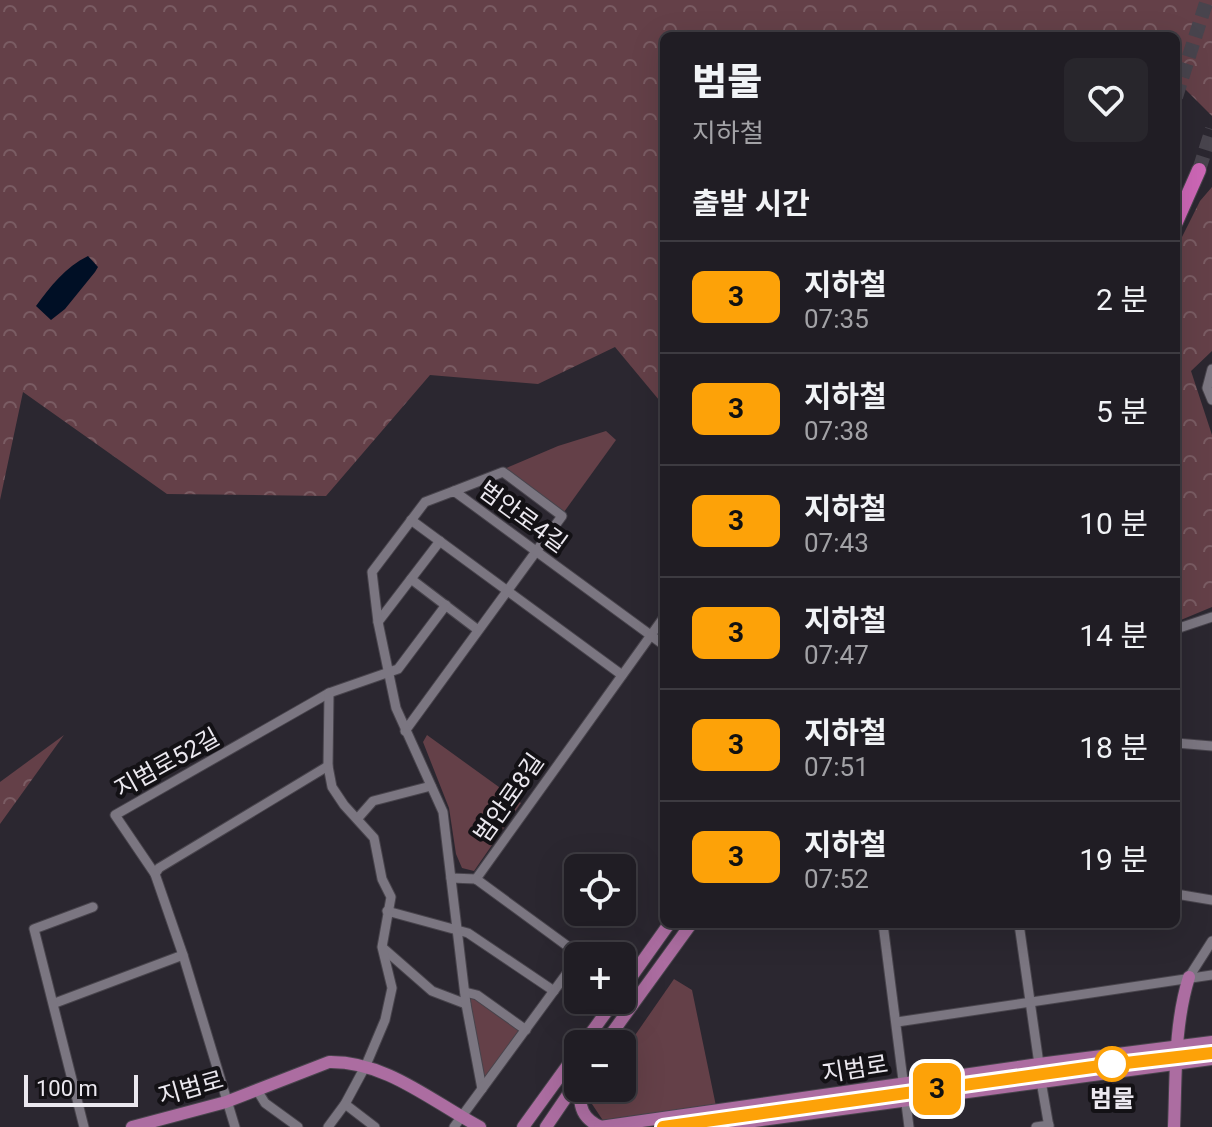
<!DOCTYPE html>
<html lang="ko">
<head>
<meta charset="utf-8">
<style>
  :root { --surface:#201d24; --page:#28262c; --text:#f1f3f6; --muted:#a2a2a6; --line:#3d3b41 }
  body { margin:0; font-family:Roboto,"Noto Sans KR",sans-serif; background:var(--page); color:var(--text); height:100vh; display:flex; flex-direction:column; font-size:30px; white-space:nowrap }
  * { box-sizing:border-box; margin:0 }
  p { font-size:26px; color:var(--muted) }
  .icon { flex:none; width:44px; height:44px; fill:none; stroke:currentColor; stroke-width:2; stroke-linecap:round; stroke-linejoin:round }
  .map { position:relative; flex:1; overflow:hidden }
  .details { position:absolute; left:660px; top:32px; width:520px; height:896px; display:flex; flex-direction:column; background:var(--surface); border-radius:12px; box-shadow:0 8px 32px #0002,0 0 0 2px var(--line) }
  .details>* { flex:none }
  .badge { padding:0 16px; border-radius:12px; font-size:28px; line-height:52px }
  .controls { position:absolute; left:564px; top:854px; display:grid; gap:16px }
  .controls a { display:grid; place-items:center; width:72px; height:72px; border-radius:12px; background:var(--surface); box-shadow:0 8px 32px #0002,0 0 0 2px var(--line); font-size:40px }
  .scale { position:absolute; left:24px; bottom:20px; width:114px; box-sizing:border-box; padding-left:8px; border:4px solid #ebe8ef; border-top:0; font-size:22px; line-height:28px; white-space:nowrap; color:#ebe8ef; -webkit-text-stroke:6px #131115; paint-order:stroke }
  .map>.badge { position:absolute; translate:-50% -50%; box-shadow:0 0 0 4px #fff }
  h2 { padding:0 32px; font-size:30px; line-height:72px }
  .round { display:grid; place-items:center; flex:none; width:84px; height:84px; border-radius:12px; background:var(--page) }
  .head { display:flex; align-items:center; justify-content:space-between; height:136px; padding:0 32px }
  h1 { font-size:38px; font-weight:800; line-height:60px }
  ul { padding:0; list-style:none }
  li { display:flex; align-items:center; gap:24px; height:112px; padding:0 32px; border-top:2px solid var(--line) }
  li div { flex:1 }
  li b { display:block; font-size:30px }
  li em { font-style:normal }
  li .badge { min-width:88px; font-weight:700; text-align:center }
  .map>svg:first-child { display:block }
</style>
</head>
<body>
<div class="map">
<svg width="1212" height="1127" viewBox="0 0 1212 1127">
  <defs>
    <pattern id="forest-crowns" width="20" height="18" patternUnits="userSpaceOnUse" patternTransform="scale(2)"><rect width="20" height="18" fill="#644048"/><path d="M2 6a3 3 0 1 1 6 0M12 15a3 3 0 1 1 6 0" fill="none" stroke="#7a5c63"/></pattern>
  </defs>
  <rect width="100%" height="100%" fill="#2b2730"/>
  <g fill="url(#forest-crowns)">
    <polygon points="0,0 1212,0 1212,116 1176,80 1176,36 664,36 664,406 615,347 538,384 430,375 326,496 167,494 23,392 0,500"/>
    <polygon points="1212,187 1212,351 1191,371 1212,435 1212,607 1176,622 1176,249 1200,201"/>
    <polygon points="64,735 0,824 0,782"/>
  </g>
  <g fill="#644048">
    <polygon points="606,431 616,440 564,512 504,469 558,446"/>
    <polygon points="427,735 521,803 474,871 462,868 456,854 449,808 423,742"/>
    <polygon points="674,979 692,990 716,1106 604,1122 590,1101 599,1088 622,1088 622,1054"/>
    <polygon points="475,996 523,1030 483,1085 470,998"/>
  </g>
  <path fill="#000f25" d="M88 256 98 267 95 272 65 309 51 320 36 306C51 286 65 267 88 256Z"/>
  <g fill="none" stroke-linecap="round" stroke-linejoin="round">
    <g stroke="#48444d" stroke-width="14" stroke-dasharray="14 7" stroke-linecap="butt">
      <polyline points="1176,97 1207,0"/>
      <polyline points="1199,170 1212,129"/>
    </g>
    <g stroke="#48444c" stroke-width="11">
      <g id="minor">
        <polyline points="1212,369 1207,388 1212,400"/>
        <polyline points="411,520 622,675"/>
        <polyline points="411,579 478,630"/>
        <polyline points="378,622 440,541"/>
        <polyline points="1176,629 1212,617"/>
        <polyline points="405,731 562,516 503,472 454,491"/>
        <polyline points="1176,743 1212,746"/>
        <polyline points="358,818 373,801 431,786"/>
        <polyline points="155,874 159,868 328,766"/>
        <polyline points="451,878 476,879"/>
        <polyline points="476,879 664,617"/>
        <polyline points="476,879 581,956"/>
        <polyline points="1176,894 1212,900"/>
        <polyline points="387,911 468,933 554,991"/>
        <polyline points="883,924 909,1127"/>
        <polyline points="1019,924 1039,1064"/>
        <polyline points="384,949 432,991 466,1004"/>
        <polyline points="1189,977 1212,941"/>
        <polyline points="465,992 477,995 526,1030"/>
        <polyline points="55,1003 183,955"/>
        <polyline points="897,1022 1212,975"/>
        <polyline points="1041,1081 1049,1127"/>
        <polyline points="482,1089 466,1004 443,812 396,708 378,622 372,572 425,502 454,491 664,645"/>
        <polyline points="257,1090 265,1103 298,1127"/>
        <polyline points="345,1104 375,1127"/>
        <polyline points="84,1127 34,929 93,907"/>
        <polyline points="235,1127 183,955 155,874 115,815 329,693 398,669 446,605"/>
        <polyline points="328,1127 345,1104 366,1065 385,1020 392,988 382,947 391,897 382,879 374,838 344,805 332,787 328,766 329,693"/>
        <polyline points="454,1127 578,958"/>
        <polyline points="1036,1127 1049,1125"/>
      </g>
    </g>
    <g stroke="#48444c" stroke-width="14">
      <g id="major">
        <polyline points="622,990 669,924"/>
        <polyline points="583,1044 615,1000"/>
        <polyline points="604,1044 691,924"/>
        <path d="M581 1088C578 1107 583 1119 601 1127"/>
        <path d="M132 1127 226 1102 329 1062C386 1061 431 1101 480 1127"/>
        <polyline points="523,1127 578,1051"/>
        <polyline points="546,1127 578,1080"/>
        <polyline points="600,1127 1039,1064 1212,1042"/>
        <polyline points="710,1127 1212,1059"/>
        <path d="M1174 1127C1176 1077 1174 1025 1189 977"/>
      </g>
    </g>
    <g stroke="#48444c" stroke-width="16">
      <polyline id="highway" points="1176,222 1199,170"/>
    </g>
    <use href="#minor" stroke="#7b7681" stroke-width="9"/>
    <use href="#major" stroke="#ac6da1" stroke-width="12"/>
    <use href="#highway" stroke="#cd67b6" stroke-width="14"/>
    <g stroke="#8a868e" stroke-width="5">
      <polyline id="rail" points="662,1127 1128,1062 1212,1053"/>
    </g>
    <use href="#rail" stroke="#131115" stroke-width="2" stroke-dasharray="6" stroke-linecap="butt"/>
  </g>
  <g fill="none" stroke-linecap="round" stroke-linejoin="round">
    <g stroke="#fff" stroke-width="18">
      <polyline id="line" points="663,1127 1100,1066 1212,1053"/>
    </g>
    <use href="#line" stroke="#fda208" stroke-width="12"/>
  </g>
  <circle fill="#fff" stroke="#fda208" stroke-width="4" cx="1112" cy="1064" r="16"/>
  <g text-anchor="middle" stroke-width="8" stroke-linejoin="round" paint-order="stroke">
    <g font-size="24" fill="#ebe8ef" stroke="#131115">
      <text transform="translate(523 517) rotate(36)" y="8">범안로4길</text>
      <text transform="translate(167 763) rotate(-29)" y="8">지범로52길</text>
      <text transform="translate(509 798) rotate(-55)" y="8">범안로8길</text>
      <text transform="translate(855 1069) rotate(-9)" y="8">지범로</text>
      <text transform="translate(191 1088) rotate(-16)" y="8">지범로</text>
    </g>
    <g font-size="24" font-weight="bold" fill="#ebe8ef" stroke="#131115">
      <text x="1112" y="1107">범물</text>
    </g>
  </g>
</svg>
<div class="controls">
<a><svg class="icon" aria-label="locate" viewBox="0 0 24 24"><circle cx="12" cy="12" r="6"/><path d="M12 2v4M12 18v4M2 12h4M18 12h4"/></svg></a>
<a>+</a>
<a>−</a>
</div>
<div class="scale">100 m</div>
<b class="badge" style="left:937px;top:1089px;background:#fda208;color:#111">3</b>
<section class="details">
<div class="head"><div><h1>범물</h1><p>지하철</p></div><a class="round"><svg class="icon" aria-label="heart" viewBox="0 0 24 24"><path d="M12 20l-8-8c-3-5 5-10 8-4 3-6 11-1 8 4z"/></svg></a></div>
<h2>출발 시간</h2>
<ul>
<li><span class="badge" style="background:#fda208;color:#111">3</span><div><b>지하철</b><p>07:35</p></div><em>2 분</em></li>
<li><span class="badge" style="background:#fda208;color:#111">3</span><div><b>지하철</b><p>07:38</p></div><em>5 분</em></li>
<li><span class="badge" style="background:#fda208;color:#111">3</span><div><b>지하철</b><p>07:43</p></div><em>10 분</em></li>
<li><span class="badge" style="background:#fda208;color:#111">3</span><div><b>지하철</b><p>07:47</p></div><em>14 분</em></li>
<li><span class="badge" style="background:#fda208;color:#111">3</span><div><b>지하철</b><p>07:51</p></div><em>18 분</em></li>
<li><span class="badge" style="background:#fda208;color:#111">3</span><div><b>지하철</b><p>07:52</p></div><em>19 분</em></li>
</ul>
</section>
</div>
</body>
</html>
